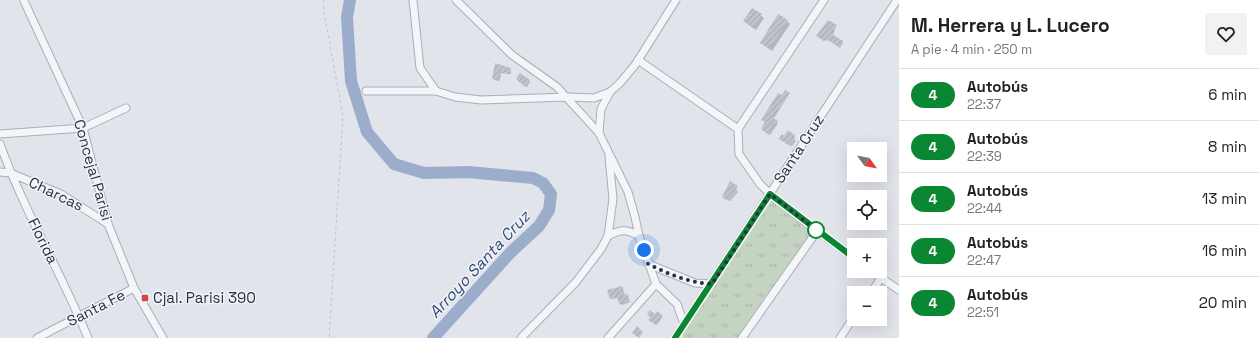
<!DOCTYPE html>
<html lang="es">
<head>
<meta charset="utf-8">
<style>
  :root { --surface:#fff; --page:#f2f2f2; --text:#222; --muted:#767676; --line:#e0e0e0 }
  body { margin:0; font-family:"Space Grotesk",sans-serif; background:var(--page); color:var(--text); height:100vh; display:flex; flex-direction:column; font-size:15px; white-space:nowrap }
  * { box-sizing:border-box; margin:0 }
  p { font-size:13px; color:var(--muted) }
  .icon { flex:none; width:22px; height:22px; fill:none; stroke:currentColor; stroke-width:2; stroke-linecap:round; stroke-linejoin:round }
  .map { position:relative; flex:1; overflow:hidden }
  .details { display:flex; flex-direction:column; background:var(--surface); width:360px }
  .details>* { flex:none }
  .badge { padding:0 8px; border-radius:13px; font-size:14px; line-height:26px }
  .needle { width:26px; rotate:123deg }
  .fabs { position:absolute; left:847px; top:142px; display:grid; gap:8px }
  .fabs a { display:grid; place-items:center; width:40px; height:40px; border-radius:0px; background:var(--surface); box-shadow:0 4px 16px #0002; font-size:20px }
  .you { position:absolute; width:20px; height:20px; margin:-10px; border:3px solid #fff; border-radius:50%; background:#1a73e8; box-shadow:0 0 0 6px #1a73e833 }
  .map>.badge { position:absolute; translate:-50% -50%; box-shadow:0 0 0 2px #fff }
  .round { display:grid; place-items:center; flex:none; width:42px; height:42px; border-radius:0px; background:var(--page) }
  .overview { display:flex; align-items:center; justify-content:space-between; height:68px; padding:0 12px }
  h1 { font-size:19px; font-weight:800; line-height:30px }
  ul { padding:0; list-style:none }
  li { display:flex; align-items:center; gap:12px; height:52px; padding:0 12px; border-top:1px solid var(--line) }
  li div { flex:1 }
  li b { display:block; font-size:15px }
  li em { font-style:normal }
  li .badge { min-width:44px; font-weight:700; text-align:center }
  main { display:flex; flex:1; min-height:0 }
  .map>svg:first-child { display:block }
</style>
</head>
<body>
<main>
<div class="map">
<svg width="899" height="338" viewBox="0 0 899 338">
  <defs>
    <pattern id="park-tufts" width="24" height="20" patternUnits="userSpaceOnUse"><rect width="24" height="20" fill="#c5d4c2"/><path d="M3 7l-1-3M5 7V3M7 7l1-3M15 17l-1-3M17 17v-4M19 17l1-3" fill="none" stroke="#a9b6a8"/></pattern>
    <pattern id="building-hatch" width="6" height="6" patternUnits="userSpaceOnUse"><rect width="6" height="6" fill="#bec2cd"/><path d="M-1 1l2-2M0 6l6-6M5 7l2-2" fill="none" stroke="#a3a7b1"/></pattern>
  </defs>
  <rect width="100%" height="100%" fill="#e1e4ea"/>
  <polygon fill="url(#park-tufts)" points="770,194 817,231 742,338 684,338 678,334"/>
  <g fill="#0003">
    <polygon points="752,9 764,18 756,30 744,21"/>
    <polygon points="787,21 790,24 772,51 764,45"/>
    <polygon points="836,26 833,35 843,42 840,48 827,39 826,41 819,37"/>
    <polygon points="496,65 510,69 511,74 501,73 500,81 494,80"/>
    <polygon points="520,75 530,82 527,87 517,79"/>
    <polygon points="789,94 773,120 778,123 770,135 763,130 782,97"/>
    <polygon points="788,132 795,137 794,139 796,141 792,146 781,140"/>
    <polygon points="737,187 736,191 738,192 730,201 724,198"/>
    <polygon points="622,287 625,296 628,297 630,302 621,305 618,298 611,299"/>
    <polygon points="657,312 663,316 657,325 651,321 652,317"/>
  </g>
  <g fill="none" stroke-linecap="round" stroke-linejoin="round">
    <polyline stroke="#9badcb" stroke-width="12" points="350,0 347,17 351,81 367,132 394,164 424,173 468,172 533,178 543,183 551,194 549,210 539,226 510,253 433,338"/>
  </g>
  <g fill="url(#building-hatch)">
    <polygon points="752,8 762,14 753,28 743,21"/>
    <polygon points="778,14 788,20 769,49 760,43"/>
    <polygon points="828,20 837,25 832,34 843,41 839,47 826,39 824,41 816,36"/>
    <polygon points="495,63 511,68 510,74 500,72 499,80 492,79"/>
    <polygon points="520,73 530,80 525,87 516,79"/>
    <polygon points="785,90 790,93 773,118 778,121 769,135 761,129 765,122 761,120 778,93 782,95"/>
    <polygon points="788,130 795,135 793,138 795,139 790,146 779,139 782,134 784,136"/>
    <polygon points="730,181 738,186 735,189 738,191 728,201 722,197"/>
    <polygon points="622,286 625,295 628,294 629,301 619,304 617,297 610,299 607,290"/>
    <polygon points="650,310 655,314 657,311 662,315 656,325 648,320 650,317 647,314"/>
    <polygon points="637,326 643,332 639,338 632,333"/>
  </g>
  <g fill="none" stroke-linecap="round" stroke-linejoin="round">
    <g stroke="#aaaeb8" stroke-width="9">
      <g id="minor">
        <polyline points="413,0 420,68 436,91"/>
        <polyline points="456,0 512,55 557,87 599,133 628,192 635,217 639,236 656,284 608,338"/>
        <polyline points="24,1 83,128 108,224 134,288 163,338"/>
        <polyline points="638,60 738,129 739,154 760,184 770,194 803,220 854,258"/>
        <polyline points="366,91 436,91 455,97 481,100 568,97 594,98 610,92 620,83 635,65 676,0"/>
        <polyline points="738,129 824,0"/>
        <polyline points="599,133 601,109 610,92"/>
        <polyline points="0,134 83,128 126,108"/>
        <path d="M0 144C24 211 61 272 88 338"/>
        <polyline points="0,172 10,173 61,194 108,224"/>
        <path d="M608 236C620 229 627 229 639 236"/>
        <polyline points="648,264 695,283 712,284"/>
        <polyline points="871,271 899,290"/>
        <polyline points="656,284 677,304 684,324"/>
        <polyline points="871,293 881,278"/>
        <polyline points="37,338 134,288"/>
        <polyline points="521,338 576,282 601,249 608,236 613,199 609,157"/>
        <polyline points="675,338 897,0"/>
        <polyline points="742,338 817,231"/>
        <polyline points="840,338 854,317"/>
      </g>
    </g>
    <polyline stroke="#bfc2c9" stroke-width="1" stroke-dasharray="3 3" stroke-linecap="butt" points="324,0 323,7 343,116 329,338"/>
    <use href="#minor" stroke="#f4f5f8" stroke-width="7"/>
  </g>
  <g fill="none" stroke-linecap="round" stroke-linejoin="round">
    <g stroke="#fff" stroke-width="9">
      <polyline id="line" points="675,338 770,194 854,258"/>
    </g>
    <use href="#line" stroke="#0b8733" stroke-width="6"/>
    <path stroke="#293042" stroke-width="4" stroke-dasharray="0 7.2" d="M644 250 648 264C669 274 689 283 712 284L770 194 816 230"/>
  </g>
  <circle fill="#fff" stroke="#0b8733" stroke-width="2" cx="816" cy="230" r="8"/>
  <rect fill="#d2434a" stroke="#f1f3f7" stroke-width="1.5" x="141" y="294" width="8" height="8" rx="2"/>
  <g text-anchor="middle" stroke-width="3" stroke-linejoin="round" paint-order="stroke">
    <g font-size="15" fill="#293042" stroke="#f1f3f7">
      <text transform="translate(799 149) rotate(-57)" y="5">Santa Cruz</text>
      <text transform="translate(93 170) rotate(74)" y="5">Concejal Parisi</text>
      <text transform="translate(56 194) rotate(26)" y="5">Charcas</text>
      <text transform="translate(43 241) rotate(64)" y="5">Florida</text>
      <text transform="translate(96 308) rotate(-27)" y="5">Santa Fe</text>
    </g>
    <g font-size="15" fill="#293042" stroke="#f1f3f7" text-anchor="start">
      <text x="153" y="303">Cjal. Parisi 390</text>
    </g>
    <g font-size="16" font-style="italic" fill="#324a78" stroke="#f1f3f7">
      <text transform="translate(479 264) rotate(-47)" y="6">Arroyo Santa Cruz</text>
    </g>
  </g>
</svg>
<div class="fabs">
<a><svg class="needle" viewBox="-14 -14 28 28"><path d="M0-13l5 13h-10z" fill="#e53935"/><path d="M0 13l5-13h-10z" fill="#767676"/></svg></a>
<a><svg class="icon" aria-label="locate" viewBox="0 0 24 24"><circle cx="12" cy="12" r="6"/><path d="M12 2v4M12 18v4M2 12h4M18 12h4"/></svg></a>
<a>+</a>
<a>−</a>
</div>
<div class="you" style="left:644px;top:250px"></div>
</div>
<section class="details">
<div class="overview"><div><h1>M. Herrera y L. Lucero</h1><p>A pie · 4 min · 250 m</p></div><a class="round"><svg class="icon" aria-label="heart" viewBox="0 0 24 24"><path d="M12 20l-8-8c-3-5 5-10 8-4 3-6 11-1 8 4z"/></svg></a></div>
<ul>
<li><span class="badge" style="background:#0b8733;color:#fff">4</span><div><b>Autobús</b><p>22:37</p></div><em>6 min</em></li>
<li><span class="badge" style="background:#0b8733;color:#fff">4</span><div><b>Autobús</b><p>22:39</p></div><em>8 min</em></li>
<li><span class="badge" style="background:#0b8733;color:#fff">4</span><div><b>Autobús</b><p>22:44</p></div><em>13 min</em></li>
<li><span class="badge" style="background:#0b8733;color:#fff">4</span><div><b>Autobús</b><p>22:47</p></div><em>16 min</em></li>
<li><span class="badge" style="background:#0b8733;color:#fff">4</span><div><b>Autobús</b><p>22:51</p></div><em>20 min</em></li>
</ul>
</section>
</main>
</body>
</html>
